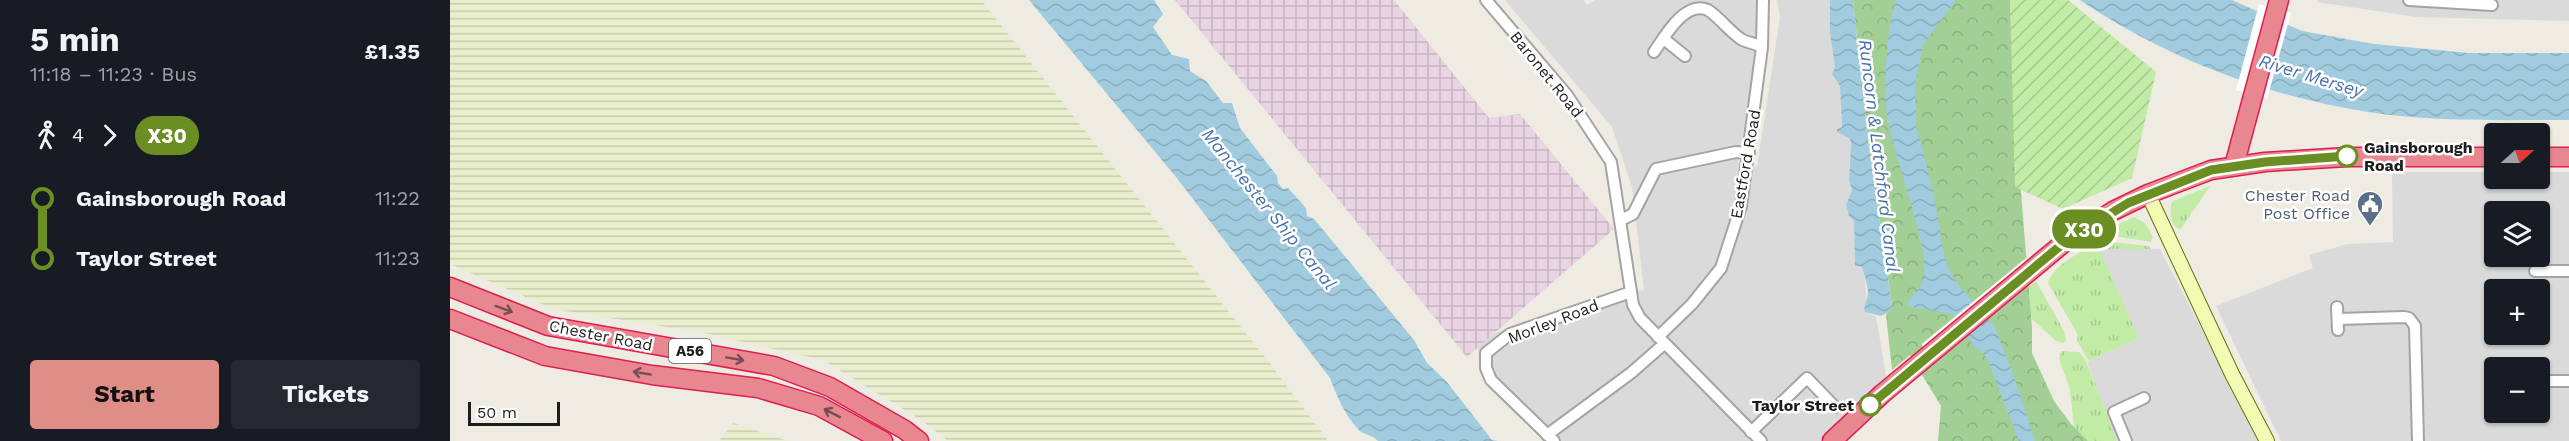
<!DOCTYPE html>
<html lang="en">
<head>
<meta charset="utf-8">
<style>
  :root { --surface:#171b24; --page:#242831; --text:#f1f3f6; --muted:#9ea1a6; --accent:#df8d87 }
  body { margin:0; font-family:"Work Sans",sans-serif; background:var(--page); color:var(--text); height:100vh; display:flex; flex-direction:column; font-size:22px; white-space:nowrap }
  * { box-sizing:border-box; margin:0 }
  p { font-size:20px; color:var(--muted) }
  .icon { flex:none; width:33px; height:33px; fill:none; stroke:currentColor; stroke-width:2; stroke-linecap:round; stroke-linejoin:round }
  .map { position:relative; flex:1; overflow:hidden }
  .panel { display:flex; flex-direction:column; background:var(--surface); width:450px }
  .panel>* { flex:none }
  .badge { padding:0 12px; border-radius:20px; font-size:21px; line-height:39px }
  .needle { width:39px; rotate:69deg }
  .fabs { position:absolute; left:2034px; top:123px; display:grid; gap:12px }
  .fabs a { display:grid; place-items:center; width:66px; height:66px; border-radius:6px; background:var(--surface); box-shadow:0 2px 4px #0004; font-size:30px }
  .scale { position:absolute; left:18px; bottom:15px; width:92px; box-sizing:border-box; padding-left:6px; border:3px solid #1d1d1d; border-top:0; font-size:16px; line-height:21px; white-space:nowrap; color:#1d1d1d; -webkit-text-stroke:4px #fff; paint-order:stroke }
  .map>.badge { position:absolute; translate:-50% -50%; box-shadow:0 0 0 3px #fff }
  .legs { display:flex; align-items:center; gap:9px; height:66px; padding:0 30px; font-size:20px }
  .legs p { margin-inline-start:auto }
  .head { display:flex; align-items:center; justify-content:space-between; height:102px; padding:0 30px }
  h1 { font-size:33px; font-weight:700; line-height:45px }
  .button { display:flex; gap:12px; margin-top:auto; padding:12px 30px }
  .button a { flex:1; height:69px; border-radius:6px; background:var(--accent); color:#111; font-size:24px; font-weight:700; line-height:69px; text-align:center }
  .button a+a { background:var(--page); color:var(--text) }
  ul { padding:0 30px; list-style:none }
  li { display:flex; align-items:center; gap:21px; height:60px; font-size:22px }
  li i { display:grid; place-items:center; width:9px; height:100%; margin:0 8px; background:currentColor }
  li i::after { content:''; width:15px; height:15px; margin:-8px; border:4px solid; border-radius:50%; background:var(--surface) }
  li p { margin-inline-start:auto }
  li:first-child i { background:linear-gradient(#0000 50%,currentColor 0) }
  li:last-child i { background:linear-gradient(currentColor 50%,#0000 0) }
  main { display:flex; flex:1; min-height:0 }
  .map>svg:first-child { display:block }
</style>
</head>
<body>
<main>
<section class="panel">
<div class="head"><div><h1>5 min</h1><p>11:18 – 11:23 · Bus</p></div><b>£1.35</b></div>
<div class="legs"><svg class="icon" aria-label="walk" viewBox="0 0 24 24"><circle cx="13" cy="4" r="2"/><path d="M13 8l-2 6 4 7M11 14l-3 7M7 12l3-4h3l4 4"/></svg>4<svg class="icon" aria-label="forward" viewBox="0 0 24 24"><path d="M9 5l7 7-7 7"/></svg><b class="badge" style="background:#6b8e23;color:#fff">X30</b></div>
<ul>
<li><i style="color:#6b8e23"></i><b>Gainsborough Road</b><p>11:22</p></li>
<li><i style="color:#6b8e23"></i><b>Taylor Street</b><p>11:23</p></li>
</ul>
<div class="button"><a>Start</a><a>Tickets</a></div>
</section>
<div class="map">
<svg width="2119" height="441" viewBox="0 0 2119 441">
  <defs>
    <pattern id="industrial-grid" width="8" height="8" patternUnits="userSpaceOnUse" patternTransform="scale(1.5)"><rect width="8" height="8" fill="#e8d4e2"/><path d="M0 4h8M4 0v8" fill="none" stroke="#c7b6c1"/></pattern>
    <pattern id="farmland-rules" width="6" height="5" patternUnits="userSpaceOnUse" patternTransform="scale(1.5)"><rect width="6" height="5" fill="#e9eecd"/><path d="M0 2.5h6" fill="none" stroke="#c7ccb0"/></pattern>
    <pattern id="grass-tufts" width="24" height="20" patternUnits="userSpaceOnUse" patternTransform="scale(1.5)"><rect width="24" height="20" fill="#c2eba6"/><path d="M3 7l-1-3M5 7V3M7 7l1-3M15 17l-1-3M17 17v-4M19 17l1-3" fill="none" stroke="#a6c98e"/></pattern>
    <pattern id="forest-crowns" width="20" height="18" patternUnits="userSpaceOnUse" patternTransform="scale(1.5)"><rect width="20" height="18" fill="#a2cf96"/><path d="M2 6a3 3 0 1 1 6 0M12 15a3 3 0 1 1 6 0" fill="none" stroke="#8bb181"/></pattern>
    <pattern id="garden-furrows" width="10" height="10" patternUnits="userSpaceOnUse" patternTransform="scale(1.5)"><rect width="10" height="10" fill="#c2eba6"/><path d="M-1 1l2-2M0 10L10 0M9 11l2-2" fill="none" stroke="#a6c98e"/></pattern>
    <pattern id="water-waves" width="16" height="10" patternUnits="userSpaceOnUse" patternTransform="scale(1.5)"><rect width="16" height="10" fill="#a1cbde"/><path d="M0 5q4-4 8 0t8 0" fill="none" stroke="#8aaebe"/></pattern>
  </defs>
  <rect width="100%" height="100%" fill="#eeebe2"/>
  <g fill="#dbdada" fill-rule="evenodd">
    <polygon points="1055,0 1133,0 1137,5 1145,0 1309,0 1312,18 1288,163 1307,167 1330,17 1327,0 1380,0 1380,32 1385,68 1383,70 1390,86 1392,127 1387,129 1388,133 1400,139 1401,144 1399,180 1402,190 1396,205 1399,216 1404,221 1405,266 1412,267 1415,280 1418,314 1426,316 1439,393 1386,441 1095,441 1031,376 1028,348 1043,334 1134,301 1194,290 1182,187 1162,127"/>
    <polygon points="1868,0 2119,0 2119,21 1966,17 1867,2"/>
    <path d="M1942 172H2044V178H2090V172H2119V441H1831L1766 306 1863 268 1859 255 1898 244 1943 242ZM2044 212H2090V256H2044ZM2044 290H2090V334H2044ZM2044 368H2090V412H2044Z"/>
    <polygon points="1648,248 1710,249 1809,441 1667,441 1637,362 1689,338"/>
  </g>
  <polygon fill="url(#industrial-grid)" points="725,0 944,0 1039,118 1070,114 1164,229 1017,357"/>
  <g fill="url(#farmland-rules)">
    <polygon points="0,0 531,0 818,361 878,441 498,441 471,420 373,360 254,333 103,309 0,264"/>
    <polygon points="283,423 338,441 269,441"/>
  </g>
  <g fill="url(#grass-tufts)">
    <path d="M1760 186 1730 230C1720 224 1718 211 1723 201Z"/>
    <polygon points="1684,217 1695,223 1703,237 1701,242 1652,234 1651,232"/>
    <path d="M1651 241 1699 246 1700 249H1649L1689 338 1639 361 1627 341 1628 335 1598 283C1602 265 1636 249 1651 241Z"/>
    <polygon points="1586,281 1614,331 1616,340 1613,343 1606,341 1581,318 1579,286"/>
    <path d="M1611 351 1629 352C1641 365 1643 383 1649 400L1641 372 1667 441H1638L1624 427 1620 389 1609 359Z"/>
  </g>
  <polygon fill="url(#forest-crowns)" points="1403,0 1560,0 1565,118 1582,328 1582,353 1604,401 1621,424 1638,441 1488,441 1491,406 1460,355 1442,370 1436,315 1442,305 1418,141"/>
  <polygon fill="url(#garden-furrows)" points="1560,0 1618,0 1706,72 1682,178 1613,209 1565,187"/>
  <g fill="url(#water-waves)">
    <path d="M579 0H704L713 14 703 27 722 55 739 59 740 71 756 81 773 103H782L790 128 827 176 828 183 833 189 838 188 856 208 857 216 864 219 964 340 977 363 997 382 1042 440 1048 441H928C922 434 913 435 908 429 894 414 887 396 880 378L726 177Z"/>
    <path d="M1380 0H1403L1418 141 1442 306 1440 311 1431 316 1415 312C1413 304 1418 300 1418 293 1418 285 1414 275 1412 267L1405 266 1404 221 1399 216 1396 205 1402 190 1399 180 1401 144 1400 139 1387 132V129L1392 127 1390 86 1382 74 1385 67 1380 33Z"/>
    <path d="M1446 0H1506L1473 45 1465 84 1466 125 1483 191 1493 250 1498 267 1505 280 1545 328 1563 374 1585 441H1569L1537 358 1525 347 1503 314 1460 307 1457 304C1461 295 1470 290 1473 281 1483 255 1441 150 1437 115 1433 87 1437 27 1446 0Z"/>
    <path d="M1630 0H1782L1852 31 1924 44 2019 53H2119V120C2052 120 1984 122 1918 112 1815 96 1716 58 1630 0Z"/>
  </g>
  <g fill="#fff">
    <polygon points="1809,4 1841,13 1817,99 1786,90"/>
    <polygon points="1576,258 1581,283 1478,369 1472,344"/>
  </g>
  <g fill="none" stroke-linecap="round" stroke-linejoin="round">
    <g stroke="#a4a4a4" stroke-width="14">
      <g id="street">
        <polyline points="1036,0 1117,95 1161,162 1183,305 1190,318 1311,441"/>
        <polyline points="1959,0 2042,5"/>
        <polyline points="1214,39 1235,56"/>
        <path d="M1204 52C1215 36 1235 0 1258 10 1270 18 1279 31 1291 39 1297 43 1305 43 1312 47"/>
        <polyline points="1171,220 1183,214 1206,169 1286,152 1299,153"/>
        <polyline points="2085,271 2119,271"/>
        <polyline points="1887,307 1888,330"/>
        <polyline points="1888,319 1954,317 1959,318 1965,326 1968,441"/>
        <polyline points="1208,337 1242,304 1271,268 1291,206 1312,47 1313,0"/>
        <polyline points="2090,381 2119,381"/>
        <polyline points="1301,432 1357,378 1385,407"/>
        <polyline points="1097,435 1181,373 1214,344"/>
        <polyline points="1104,441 1041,380 1036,368 1036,353 1060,334 1181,292"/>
        <polyline points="1676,441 1664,412 1694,398"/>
      </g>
    </g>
    <g stroke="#607602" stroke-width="16">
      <polyline id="secondary" points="1698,194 1782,374 1817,441"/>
    </g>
    <g stroke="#dd1f51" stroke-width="21">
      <g id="highway">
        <polyline points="2090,157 2119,157"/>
        <polyline points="1784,166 1829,0"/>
        <polyline points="0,287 98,326 324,366 380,387 455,430 469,441"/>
        <polyline points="0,319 95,356 202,375 308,388 369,406 433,441"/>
        <polyline points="1382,441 1432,394 1616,241 1663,211 1698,194 1761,170 1815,162 1897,157 2044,157"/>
      </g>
    </g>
    <use href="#street" stroke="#fff" stroke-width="10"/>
    <use href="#secondary" stroke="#f2fbb4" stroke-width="14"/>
    <use href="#highway" stroke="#e98791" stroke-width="18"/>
  </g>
  <defs><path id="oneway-shaft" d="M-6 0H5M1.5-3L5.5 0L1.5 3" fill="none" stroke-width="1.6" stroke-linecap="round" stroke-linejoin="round" transform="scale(1.5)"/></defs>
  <g stroke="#794d51">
    <use href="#oneway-shaft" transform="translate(54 309) rotate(20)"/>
    <use href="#oneway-shaft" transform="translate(285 359) rotate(10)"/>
    <use href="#oneway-shaft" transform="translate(192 373) rotate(-170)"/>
    <use href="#oneway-shaft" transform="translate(382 413) rotate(-153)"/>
  </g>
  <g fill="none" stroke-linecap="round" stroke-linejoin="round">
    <g stroke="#fff" stroke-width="14">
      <polyline id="line-1" points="1420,405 1616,241 1678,203 1761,170 1815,162 1897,156"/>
    </g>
    <use href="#line-1" stroke="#6b8e23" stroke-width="9"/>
  </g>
  <defs>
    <g id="civic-pin" transform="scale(1.35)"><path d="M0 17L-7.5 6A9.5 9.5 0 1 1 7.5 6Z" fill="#5c6f8a" stroke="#fff"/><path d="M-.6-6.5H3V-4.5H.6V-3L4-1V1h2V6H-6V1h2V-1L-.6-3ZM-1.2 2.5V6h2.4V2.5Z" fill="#fff"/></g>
  </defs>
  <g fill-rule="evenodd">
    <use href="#civic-pin" x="1920" y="204"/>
  </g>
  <g fill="#fff" stroke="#6b8e23" stroke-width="3">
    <circle cx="1897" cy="156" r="10"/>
    <circle cx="1420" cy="405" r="10"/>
  </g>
  <g text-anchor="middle" stroke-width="5" stroke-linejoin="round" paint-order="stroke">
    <rect fill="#fff" stroke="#616161" stroke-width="1.5" x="219" y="339" width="42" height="24" rx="4.5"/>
    <g font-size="15" font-weight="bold" fill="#1d1d1d">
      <text x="240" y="356">A56</text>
    </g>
    <g font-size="16" fill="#1d1d1d" stroke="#fff">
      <text transform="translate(1097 74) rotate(51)" y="6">Baronet Road</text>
      <text transform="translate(1295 164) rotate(-80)" y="6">Eastford Road</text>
      <text transform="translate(1103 321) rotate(-21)" y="6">Morley Road</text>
      <text transform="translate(151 335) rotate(11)" y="6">Chester Road</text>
    </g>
    <g font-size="16" font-weight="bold" fill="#1d1d1d" stroke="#fff" text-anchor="start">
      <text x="1914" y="153">Gainsborough<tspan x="1914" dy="18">Road</tspan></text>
      <text x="1404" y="411" text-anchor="end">Taylor Street</text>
    </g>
    <g font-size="16" fill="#4e5e75" stroke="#fff" text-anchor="end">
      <text x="1900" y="201">Chester Road<tspan x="1900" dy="18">Post Office</tspan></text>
    </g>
    <g font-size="18" font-style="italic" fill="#4772af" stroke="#fff">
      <text transform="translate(1861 76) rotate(17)" y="6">River Mersey</text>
      <text transform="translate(1429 156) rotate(83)" y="6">Runcorn &amp; Latchford Canal</text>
      <text transform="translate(819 209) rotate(51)" y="6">Manchester Ship Canal</text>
    </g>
  </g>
</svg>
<div class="fabs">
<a><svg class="needle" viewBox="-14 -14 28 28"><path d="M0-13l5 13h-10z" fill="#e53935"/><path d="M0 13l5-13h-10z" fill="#9ea1a6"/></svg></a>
<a><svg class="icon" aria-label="layers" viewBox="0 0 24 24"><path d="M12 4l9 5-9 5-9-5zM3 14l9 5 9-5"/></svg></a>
<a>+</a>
<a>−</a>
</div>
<div class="scale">50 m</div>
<b class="badge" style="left:1634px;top:229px;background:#6b8e23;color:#fff">X30</b>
</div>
</main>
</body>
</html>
